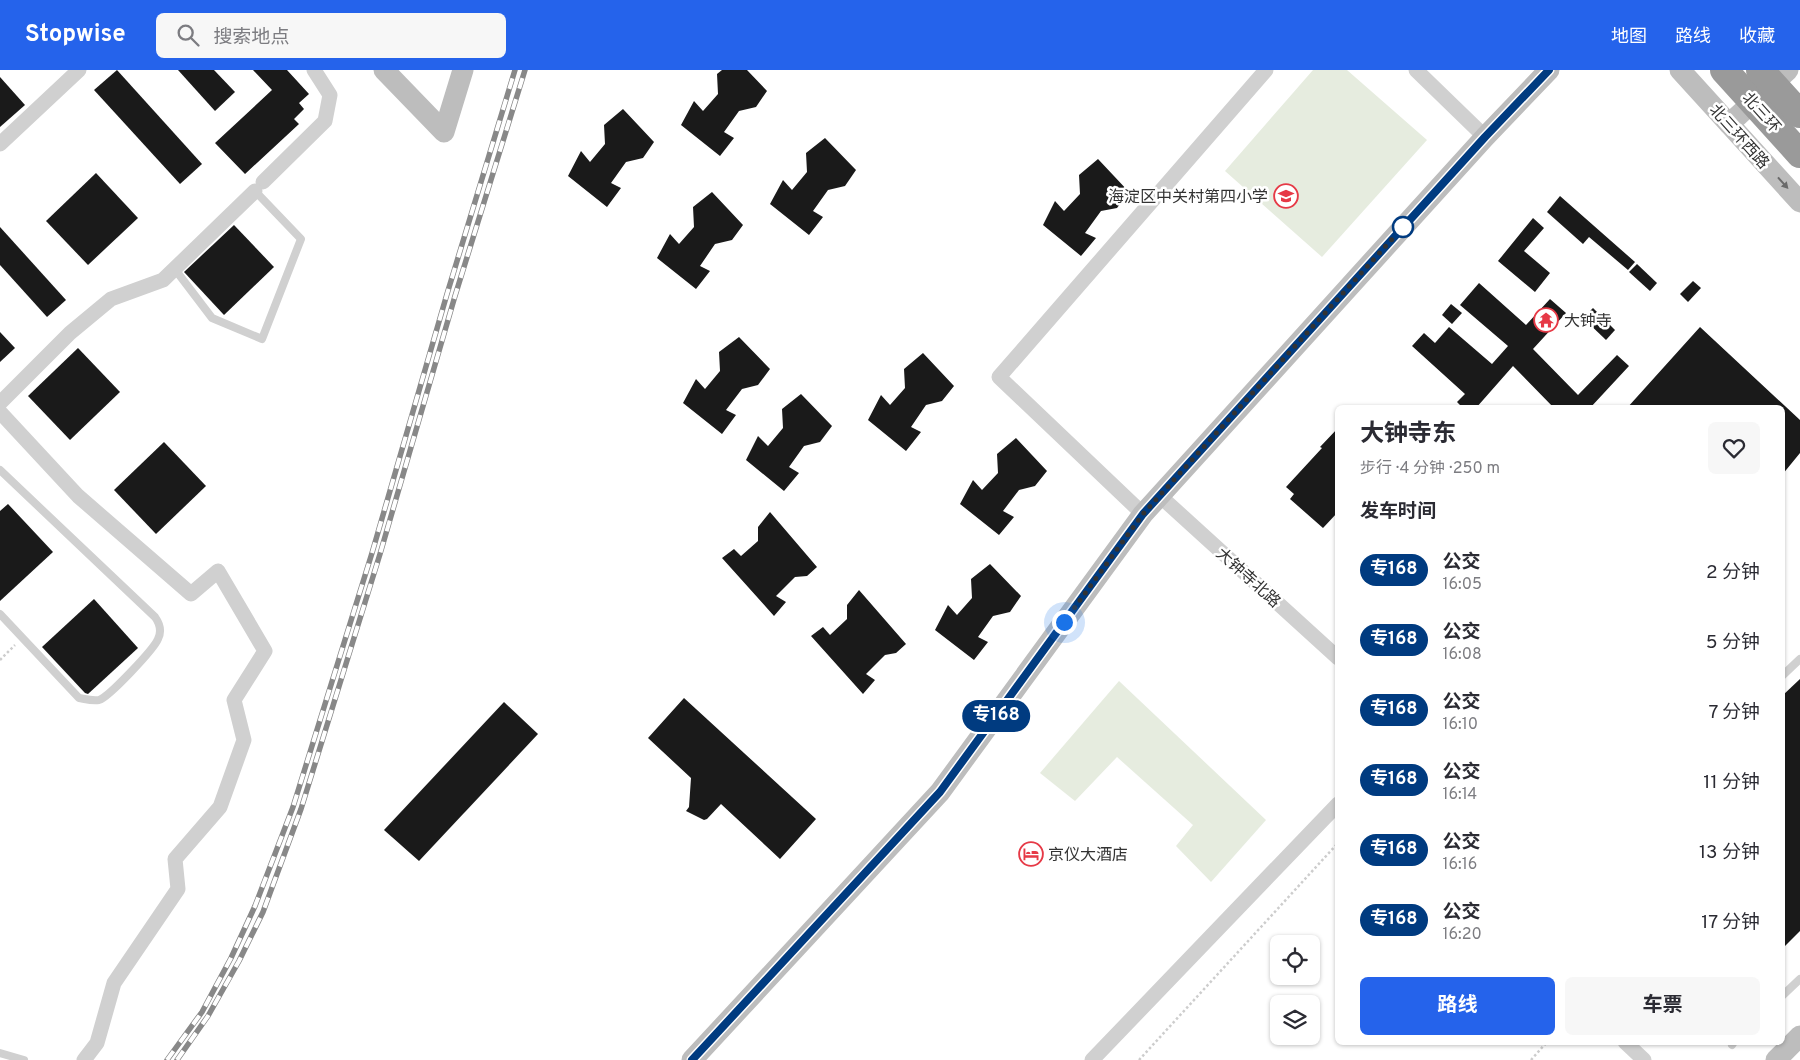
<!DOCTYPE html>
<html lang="zh">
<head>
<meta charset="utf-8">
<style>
  :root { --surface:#fff; --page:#f7f7f7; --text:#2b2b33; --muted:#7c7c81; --accent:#2563eb }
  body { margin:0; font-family:Overpass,"Noto Sans SC",sans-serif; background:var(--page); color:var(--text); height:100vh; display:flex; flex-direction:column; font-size:19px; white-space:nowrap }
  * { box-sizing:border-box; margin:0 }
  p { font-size:16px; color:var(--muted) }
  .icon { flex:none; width:28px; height:28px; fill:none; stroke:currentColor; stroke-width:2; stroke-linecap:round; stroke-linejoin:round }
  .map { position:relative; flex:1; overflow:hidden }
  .sheet { position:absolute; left:1335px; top:335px; width:450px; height:640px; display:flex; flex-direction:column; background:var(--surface); border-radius:8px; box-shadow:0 1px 4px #0004 }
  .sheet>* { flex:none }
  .badge { padding:0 10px; border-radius:16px; font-size:18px; line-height:32px }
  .tools { position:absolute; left:1270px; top:865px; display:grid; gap:10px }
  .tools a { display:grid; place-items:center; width:50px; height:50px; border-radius:8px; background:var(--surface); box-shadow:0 1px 4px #0004; font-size:25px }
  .you { position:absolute; width:25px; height:25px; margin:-12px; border:4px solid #fff; border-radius:50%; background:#1a73e8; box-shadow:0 0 0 8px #1a73e833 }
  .map>.badge { position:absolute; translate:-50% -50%; box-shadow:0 0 0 2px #fff }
  h2 { padding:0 25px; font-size:19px; line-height:45px }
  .round { display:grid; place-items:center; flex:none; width:52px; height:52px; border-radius:8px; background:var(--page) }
  .head { display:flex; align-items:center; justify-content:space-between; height:85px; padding:0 25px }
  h1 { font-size:24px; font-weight:700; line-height:38px }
  .button { display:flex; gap:10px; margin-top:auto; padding:10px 25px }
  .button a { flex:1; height:58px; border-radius:8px; background:var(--accent); color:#fff; font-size:20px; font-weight:700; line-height:58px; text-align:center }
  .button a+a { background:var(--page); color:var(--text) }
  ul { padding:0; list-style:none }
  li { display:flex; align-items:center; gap:15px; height:70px; padding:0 25px }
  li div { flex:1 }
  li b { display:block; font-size:19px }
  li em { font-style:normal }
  li .badge { min-width:55px; font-weight:700; text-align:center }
  header { display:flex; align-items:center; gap:30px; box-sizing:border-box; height:70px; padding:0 25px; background:var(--accent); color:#fff }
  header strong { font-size:24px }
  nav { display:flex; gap:28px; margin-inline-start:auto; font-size:18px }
  .search { width:350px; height:45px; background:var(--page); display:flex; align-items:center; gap:12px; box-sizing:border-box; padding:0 18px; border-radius:8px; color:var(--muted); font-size:19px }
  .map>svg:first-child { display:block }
</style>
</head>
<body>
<header>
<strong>Stopwise</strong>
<div class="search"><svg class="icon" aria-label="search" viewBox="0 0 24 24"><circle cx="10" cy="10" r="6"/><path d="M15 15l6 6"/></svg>搜索地点</div>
<nav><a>地图</a><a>路线</a><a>收藏</a></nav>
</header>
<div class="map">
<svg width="1800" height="990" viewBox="0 0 1800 990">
  <rect width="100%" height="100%" fill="#fff"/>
  <g fill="#e6ecdf">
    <polygon points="1313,0 1347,0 1427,70 1322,187 1225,101"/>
    <polygon points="1119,611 1266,750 1211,812 1176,776 1193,755 1117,687 1075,731 1040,703"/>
  </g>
  <g fill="#1a1a1a">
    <polygon points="117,0 202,94 180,114 94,20"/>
    <polygon points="178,0 214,0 235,22 215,41"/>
    <polygon points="253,0 287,0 309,24 299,33 304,39 294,49 299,54 245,104 215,73 272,20"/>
    <polygon points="722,0 747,0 767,21 756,37 739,41 724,62 734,68 720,86 681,55 694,31 703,41 718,24 717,4"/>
    <polygon points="0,7 25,35 0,57"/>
    <polygon points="623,39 654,72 643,88 626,92 611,113 621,118 607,137 568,106 581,81 590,92 605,74 604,55"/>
    <polygon points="825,68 856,100 845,116 828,120 813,141 823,147 809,165 770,134 783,110 792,120 807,102 806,83"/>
    <polygon points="1098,89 1129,122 1117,138 1101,141 1085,163 1096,168 1081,186 1043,155 1055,131 1064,141 1080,124 1079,105"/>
    <polygon points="96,103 138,148 88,195 46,151"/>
    <polygon points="712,122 743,155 732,170 715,174 700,196 710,201 696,219 657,188 670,164 679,174 694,157 693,137"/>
    <polygon points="1560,126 1635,192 1628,200 1589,167 1583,174 1547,142"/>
    <polygon points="1533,148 1544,158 1524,181 1550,203 1535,222 1498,191"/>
    <polygon points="234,155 274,197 224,245 184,202"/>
    <polygon points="0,157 66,230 47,247 0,195"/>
    <polygon points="1637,194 1657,213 1650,221 1629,202"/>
    <polygon points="1693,211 1701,218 1688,232 1680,224"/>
    <polygon points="1479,213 1526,255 1550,229 1566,243 1533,279 1578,325 1617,285 1629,296 1590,338 1554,338 1513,296 1476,338 1463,338 1457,332 1465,324 1412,276 1424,263 1435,273 1449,257 1492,294 1508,276 1460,235"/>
    <polygon points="1451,234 1462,243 1452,254 1442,245"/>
    <polygon points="1593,238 1615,260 1606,270 1583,248"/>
    <polygon points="1700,257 1800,350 1800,383 1782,405 1782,338 1627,338"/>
    <polygon points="0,262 15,278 0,292"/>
    <polygon points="739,267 770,299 758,315 742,319 726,340 736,345 722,364 683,333 696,309 705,319 720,301 719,282"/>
    <polygon points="78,278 120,322 70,370 28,326"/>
    <polygon points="923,283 954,316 942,331 926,335 911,357 921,362 906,381 868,350 881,325 890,335 905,318 904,299"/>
    <polygon points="801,324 832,356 820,372 804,376 789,397 799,403 784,421 746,390 758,366 768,376 783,358 782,339"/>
    <polygon points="1338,358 1338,442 1323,458 1290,429 1294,424 1286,417 1322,378 1320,377"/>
    <polygon points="1016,368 1047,401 1035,416 1019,420 1003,441 1014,447 999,465 960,434 973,410 982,420 998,403 997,384"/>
    <polygon points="164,372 206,416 156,464 114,420"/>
    <polygon points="8,434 53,482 0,531 0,441"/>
    <polygon points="770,442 817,497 807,506 795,507 776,526 786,532 774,546 722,488 734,479 741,486 758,471 758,457"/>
    <polygon points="990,494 1021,526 1010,542 993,546 978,567 988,572 974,590 935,560 948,535 957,545 972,528 971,509"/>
    <polygon points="859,520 906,574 896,583 885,585 866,604 875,610 863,624 811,566 823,557 830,565 847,549 847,535"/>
    <polygon points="94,529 138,578 88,624 85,623 42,577"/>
    <polygon points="1800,609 1800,861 1782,879 1782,626"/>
    <polygon points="684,628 816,749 780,789 721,734 707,749 704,750 686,741 689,737 691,708 648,668"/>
    <polygon points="504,632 538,664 419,791 384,760"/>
  </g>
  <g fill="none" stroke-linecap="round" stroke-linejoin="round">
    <g stroke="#cdcdcd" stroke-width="2.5" stroke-dasharray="2.5 2.5" stroke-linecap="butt">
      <polyline points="0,590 15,575"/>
      <polyline points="1139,990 1338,773"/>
      <polyline points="1531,990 1547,972"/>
    </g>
    <g stroke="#d0d0d0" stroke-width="8">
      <polyline points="174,198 212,248 262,269 301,169 255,121"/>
      <path d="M0 400 155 547C160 554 162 561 158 569 154 579 109 627 99 630 92 631 85 629 79 628L0 544"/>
      <polyline points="1782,606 1800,589"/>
      <polyline points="1782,926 1800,909"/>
      <polyline points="1732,975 1734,972"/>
      <polyline points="0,983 24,990"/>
    </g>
    <g stroke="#d0d0d0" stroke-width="15">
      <polyline points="1416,0 1485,67"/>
      <polyline points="0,74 79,0"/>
      <polyline points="263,112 325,51 330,25 314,0"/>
      <polyline points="0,333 70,263 111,229 163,210 255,121"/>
      <polyline points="0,342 78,426 191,524 218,501 265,581 234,630 244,670 220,737 175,789 178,819 114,913 97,973 84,990"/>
      <polyline points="1160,426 1338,588"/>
      <polyline points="1143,444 999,307 1266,0"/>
      <polyline points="1625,972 1644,990"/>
      <polyline points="1092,990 1338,734"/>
    </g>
    <g stroke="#bdbdbd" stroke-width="21">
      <polyline points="384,0 444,62 463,0"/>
      <polyline points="1680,0 1800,132"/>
      <polyline points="1729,54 1788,0"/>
      <polyline points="692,990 940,722 1143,444 1485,67 1549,0"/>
      <polyline points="1776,990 1800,966"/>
    </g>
    <g stroke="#888" stroke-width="5.5">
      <g id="rail">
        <polyline points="167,990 202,942 231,888 255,836 293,737 372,483 447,224 515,0"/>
        <polyline points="177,990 208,946 239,891 263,842 301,739 380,484 455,226 525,0"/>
      </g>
    </g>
    <use href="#rail" stroke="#fff" stroke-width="4" stroke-dasharray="11" stroke-linecap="butt"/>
    <g stroke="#9a9a9a" stroke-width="28">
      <polyline points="1724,0 1800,84"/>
      <polyline points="1760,0 1800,44"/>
    </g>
  </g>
  <defs><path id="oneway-solid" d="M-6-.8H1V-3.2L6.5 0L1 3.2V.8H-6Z" transform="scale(1.25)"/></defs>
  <use fill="#6a6a6a" href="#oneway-solid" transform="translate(1783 113) rotate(48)"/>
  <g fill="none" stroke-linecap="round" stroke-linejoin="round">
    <g stroke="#fff" stroke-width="11">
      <polyline id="line" points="692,990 940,722 1143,444 1485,67 1549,0"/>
    </g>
    <use href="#line" stroke="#003b80" stroke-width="8"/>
    <polyline stroke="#333" stroke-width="5" stroke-dasharray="0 9" points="1064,552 1143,444 1403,157"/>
  </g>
  <defs>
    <g id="school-ring" transform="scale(1.25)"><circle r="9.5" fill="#fff" stroke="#e63946" stroke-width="1.5"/><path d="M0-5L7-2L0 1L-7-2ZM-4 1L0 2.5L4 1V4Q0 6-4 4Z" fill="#e63946"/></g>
    <g id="temple-ring" transform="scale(1.25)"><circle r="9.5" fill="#fff" stroke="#e63946" stroke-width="1.5"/><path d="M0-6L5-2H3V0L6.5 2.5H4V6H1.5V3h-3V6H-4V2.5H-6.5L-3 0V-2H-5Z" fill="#e63946"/></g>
    <g id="hotel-ring" transform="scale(1.25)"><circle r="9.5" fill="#fff" stroke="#e63946" stroke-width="1.5"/><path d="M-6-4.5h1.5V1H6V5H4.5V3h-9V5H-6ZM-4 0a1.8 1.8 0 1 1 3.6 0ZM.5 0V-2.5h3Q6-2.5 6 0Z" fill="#e63946"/></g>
  </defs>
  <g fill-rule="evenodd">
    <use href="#school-ring" x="1286" y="126"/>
    <use href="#temple-ring" x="1546" y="250"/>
    <use href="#hotel-ring" x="1031" y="784"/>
  </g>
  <circle fill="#fff" stroke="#003b80" stroke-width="2.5" cx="1403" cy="157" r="10"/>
  <g text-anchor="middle" stroke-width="5" stroke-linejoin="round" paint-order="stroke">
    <g font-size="16" fill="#333" stroke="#fff">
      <text transform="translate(1762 42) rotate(48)" y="6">北三环</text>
      <text transform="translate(1740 66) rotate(48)" y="6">北三环西路</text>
      <text transform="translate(1249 507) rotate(42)" y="6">大钟寺北路</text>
    </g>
    <g font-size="16" fill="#333" stroke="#fff" text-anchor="start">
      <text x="1268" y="132" text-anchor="end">海淀区中关村第四小学</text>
      <text x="1564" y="256">大钟寺</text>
      <text x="1048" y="790">京仪大酒店</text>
    </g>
  </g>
</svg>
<div class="tools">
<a><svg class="icon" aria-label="locate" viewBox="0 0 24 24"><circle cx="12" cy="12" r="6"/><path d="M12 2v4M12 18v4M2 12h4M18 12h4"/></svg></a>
<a><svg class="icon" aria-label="layers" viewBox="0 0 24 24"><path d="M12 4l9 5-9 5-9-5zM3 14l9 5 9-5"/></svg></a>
</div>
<div class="you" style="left:1064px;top:552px"></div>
<b class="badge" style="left:996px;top:646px;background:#003b80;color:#fff">专168</b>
<section class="sheet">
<div class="head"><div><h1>大钟寺东</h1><p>步行 · 4 分钟 · 250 m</p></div><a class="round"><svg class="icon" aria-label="heart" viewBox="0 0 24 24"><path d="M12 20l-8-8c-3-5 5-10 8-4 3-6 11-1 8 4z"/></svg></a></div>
<h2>发车时间</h2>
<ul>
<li><span class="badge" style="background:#003b80;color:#fff">专168</span><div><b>公交</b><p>16:05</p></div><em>2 分钟</em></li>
<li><span class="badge" style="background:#003b80;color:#fff">专168</span><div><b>公交</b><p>16:08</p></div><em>5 分钟</em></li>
<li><span class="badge" style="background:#003b80;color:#fff">专168</span><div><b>公交</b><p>16:10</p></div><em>7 分钟</em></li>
<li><span class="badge" style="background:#003b80;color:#fff">专168</span><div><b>公交</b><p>16:14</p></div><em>11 分钟</em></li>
<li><span class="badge" style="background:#003b80;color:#fff">专168</span><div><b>公交</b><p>16:16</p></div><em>13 分钟</em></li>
<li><span class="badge" style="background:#003b80;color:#fff">专168</span><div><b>公交</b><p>16:20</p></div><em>17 分钟</em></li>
</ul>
<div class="button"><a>路线</a><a>车票</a></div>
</section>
</div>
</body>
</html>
